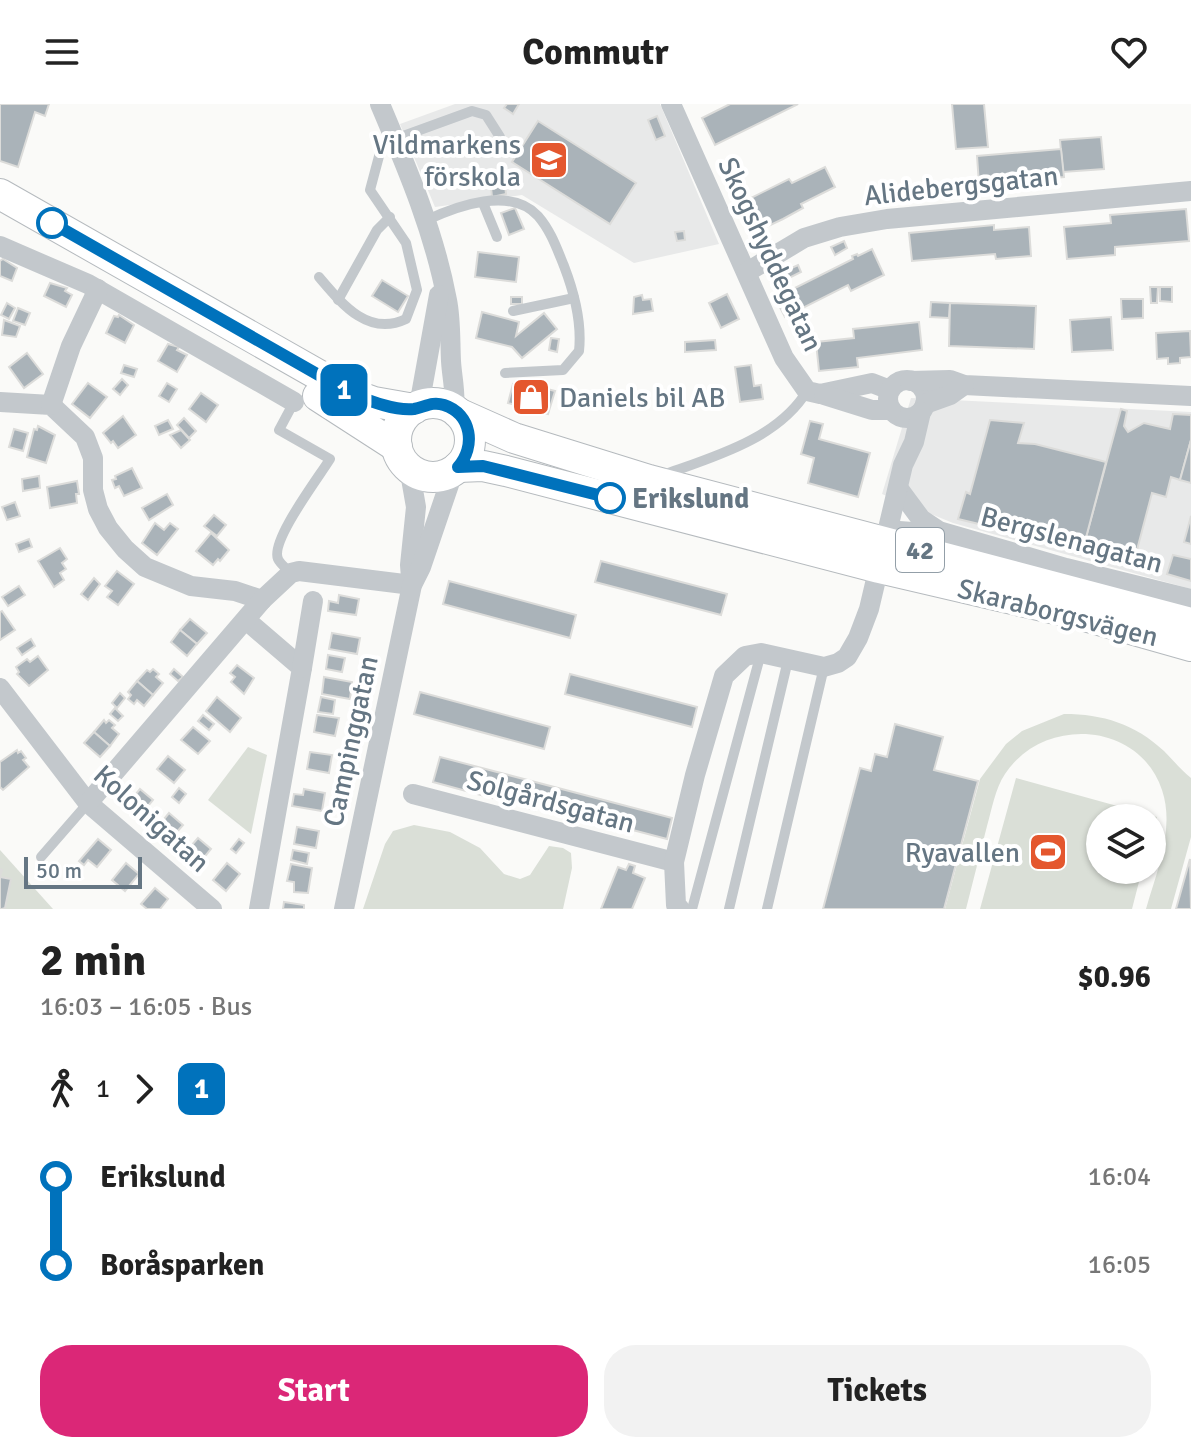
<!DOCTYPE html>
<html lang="en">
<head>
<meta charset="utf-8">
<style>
  :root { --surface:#fff; --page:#f2f2f2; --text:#222; --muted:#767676; --accent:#db2777 }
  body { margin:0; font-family:Signika,sans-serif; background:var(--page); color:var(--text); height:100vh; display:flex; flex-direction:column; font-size:30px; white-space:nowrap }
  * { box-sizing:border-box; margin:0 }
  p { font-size:26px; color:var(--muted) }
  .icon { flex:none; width:44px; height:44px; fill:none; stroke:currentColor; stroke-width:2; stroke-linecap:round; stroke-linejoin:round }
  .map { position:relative; height:805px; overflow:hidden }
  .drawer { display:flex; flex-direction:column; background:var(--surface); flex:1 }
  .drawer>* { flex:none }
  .badge { padding:0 16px; border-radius:12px; font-size:28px; line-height:52px }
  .tools { position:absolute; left:1086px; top:700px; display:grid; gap:16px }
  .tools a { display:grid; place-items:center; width:80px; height:80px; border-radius:50%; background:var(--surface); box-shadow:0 2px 6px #0004; font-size:40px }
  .scale { position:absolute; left:24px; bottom:20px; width:118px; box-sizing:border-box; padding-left:8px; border:4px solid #657683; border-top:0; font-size:22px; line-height:28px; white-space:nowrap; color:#657683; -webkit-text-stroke:6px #fff; paint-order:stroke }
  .map>.badge { position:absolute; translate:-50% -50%; box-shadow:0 0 0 4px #fff }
  .legs { display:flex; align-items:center; gap:12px; height:88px; padding:0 40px; font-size:26px }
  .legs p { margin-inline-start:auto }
  .overview { display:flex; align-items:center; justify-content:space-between; height:136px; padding:0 40px }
  h1 { font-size:44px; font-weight:700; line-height:60px }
  .cta { display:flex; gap:16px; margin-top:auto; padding:16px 40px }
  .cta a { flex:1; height:92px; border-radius:32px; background:var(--accent); color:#fff; font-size:32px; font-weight:700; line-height:92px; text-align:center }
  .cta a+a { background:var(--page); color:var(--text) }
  ul { padding:0 40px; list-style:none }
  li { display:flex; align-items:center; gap:28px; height:88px; font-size:30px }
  li i { display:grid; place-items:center; width:12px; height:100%; margin:0 10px; background:currentColor }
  li i::after { content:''; width:20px; height:20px; margin:-10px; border:6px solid; border-radius:50%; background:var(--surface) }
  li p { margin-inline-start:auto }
  li:first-child i { background:linear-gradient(#0000 50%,currentColor 0) }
  li:last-child i { background:linear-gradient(currentColor 50%,#0000 0) }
  header { display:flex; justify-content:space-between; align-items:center; height:104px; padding:0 40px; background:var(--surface); font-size:36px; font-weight:700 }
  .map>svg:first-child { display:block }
</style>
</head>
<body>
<header><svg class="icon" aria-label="menu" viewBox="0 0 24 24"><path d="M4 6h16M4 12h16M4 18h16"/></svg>Commutr<svg class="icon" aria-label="heart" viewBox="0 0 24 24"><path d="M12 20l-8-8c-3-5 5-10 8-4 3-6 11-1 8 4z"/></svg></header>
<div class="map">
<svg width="1191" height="805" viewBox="0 0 1191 805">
  <rect width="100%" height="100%" fill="#fafaf8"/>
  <g fill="#e8e9e9">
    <polygon points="455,0 660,0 719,140 634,159 522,91 435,103 400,20"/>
    <polygon points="911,294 1191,308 1191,485 953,419 882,390"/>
  </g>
  <g fill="#dadfd7">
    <path d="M1064 610C1103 610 1135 620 1164 647 1173 656 1181 666 1191 674V733L1171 805H1146C1157 767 1175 725 1162 686 1139 617 1043 612 1005 670 995 685 992 705 987 722 980 750 973 777 966 805H945L980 675 1006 640 1022 627Z"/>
    <polygon points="248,643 267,651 251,730 208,696"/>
    <polygon points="1016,674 1157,713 1152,731 1152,714 1100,714 1100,766 1142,766 1132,805 980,805"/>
    <polygon points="414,721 450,728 480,744 504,770 520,775 530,771 549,742 563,744 571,749 572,764 563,805 363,805 385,740 393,727"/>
    <polygon points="0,746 53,805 0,805"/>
  </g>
  <g fill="#aab3b9" stroke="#dcdcda" stroke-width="2">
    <polygon points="0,0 49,0 45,12 35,8 18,63 0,57"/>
    <polygon points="507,0 519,0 513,10 504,4"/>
    <polygon points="730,0 798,0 715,41 702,14"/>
    <polygon points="952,0 984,0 988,43 956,45"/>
    <polygon points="657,12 665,32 656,36 648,16"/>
    <polygon points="538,17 636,79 610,120 512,58"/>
    <polygon points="1101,33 1104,65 1063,68 1060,36"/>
    <polygon points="1061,45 1064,73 979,80 977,52"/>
    <polygon points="825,63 835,83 801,100 803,104 783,115 753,129 739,100 789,75 792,79"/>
    <polygon points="505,81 506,90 492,93 491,83"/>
    <polygon points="515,104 524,125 509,131 501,109"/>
    <polygon points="1186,105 1189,137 1115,143 1115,151 1067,155 1064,123 1111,119 1110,111"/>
    <polygon points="994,121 994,126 1029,123 1031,152 996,155 995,150 912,157 909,129"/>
    <polygon points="684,127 685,136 677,137 675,128"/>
    <polygon points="844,137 847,144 835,151 831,143"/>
    <polygon points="872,145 884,171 851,187 848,181 785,213 775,194 853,155 852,152 857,150 858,152"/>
    <polygon points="478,148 519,153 516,178 475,173"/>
    <polygon points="3,155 17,164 12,177 0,172 0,157"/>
    <polygon points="798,161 801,168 789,174 785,167"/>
    <polygon points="382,176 408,192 398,208 372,192"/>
    <polygon points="50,179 67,184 65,187 72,191 66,203 44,192"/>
    <polygon points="1150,183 1158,183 1157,199 1151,199"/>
    <polygon points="1160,183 1172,183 1172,198 1160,197"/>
    <polygon points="727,190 739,215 721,224 709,199"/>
    <polygon points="642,191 643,196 651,195 653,207 633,210 634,193"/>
    <rect x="511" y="193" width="11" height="7"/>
    <polygon points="1121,195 1143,195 1143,214 1122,215"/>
    <polygon points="931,198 950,199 949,214 930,213"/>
    <polygon points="7,199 15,204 9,215 1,211"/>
    <polygon points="950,199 1036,202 1034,245 949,242"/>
    <polygon points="18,204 30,209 25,221 13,217"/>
    <polygon points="482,208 519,218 516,232 544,209 557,225 522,254 512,243 476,234"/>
    <polygon points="119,211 134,221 125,239 106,229 114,212 118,213"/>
    <polygon points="1111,213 1113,246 1072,248 1070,216"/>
    <polygon points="4,216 20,222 16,233 2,231"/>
    <polygon points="919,218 922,246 857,254 858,263 819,267 816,238 854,234 853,225"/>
    <polygon points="1190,227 1191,253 1180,254 1180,259 1168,260 1168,254 1157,255 1156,229"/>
    <polygon points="551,234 559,235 557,248 549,246"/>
    <polygon points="715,236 716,246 685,248 685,238"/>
    <polygon points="168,240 179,243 177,246 187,251 177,268 158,257"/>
    <polygon points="27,249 43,270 24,284 9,263"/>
    <polygon points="124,261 137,265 134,273 121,269"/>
    <polygon points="751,261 754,282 761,281 763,295 740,298 735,263"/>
    <polygon points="122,275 128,281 120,291 113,285"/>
    <polygon points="88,279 107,293 90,314 72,300"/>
    <polygon points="167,279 177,285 169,298 159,292"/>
    <polygon points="524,279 555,287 548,310 508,299 513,280 523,283"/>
    <polygon points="201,289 218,301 206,318 189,305"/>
    <polygon points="1121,305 1127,307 1124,322 1128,328 1144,319 1170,325 1173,310 1191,311 1191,336 1180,376 1171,373 1166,393 1152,389 1133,461 1082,448"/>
    <polygon points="123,312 136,331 118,344 113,337 111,339 103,329"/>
    <polygon points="184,314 196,327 189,334 177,321"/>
    <polygon points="168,316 173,325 159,331 155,322"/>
    <polygon points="990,316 1024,319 1018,339 1035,340 1106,358 1083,445 958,415 966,388 970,390"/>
    <polygon points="810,317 823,320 819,335 870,349 858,393 808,379 814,354 801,350"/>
    <polygon points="38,322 55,331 46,359 27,353 34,325 37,326"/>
    <polygon points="14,325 28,329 23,347 9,343"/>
    <polygon points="181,326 190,336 181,344 170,331"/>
    <polygon points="1191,336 1191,379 1180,376"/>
    <polygon points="132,364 142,384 124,392 119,382 115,384 112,376 116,375 115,372"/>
    <polygon points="39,372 40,384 23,387 22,375"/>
    <polygon points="77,377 79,390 76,390 77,399 50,404 47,383"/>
    <polygon points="167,390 173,401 149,416 142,404"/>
    <polygon points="15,398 20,412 7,416 2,403"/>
    <polygon points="214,411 226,421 217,432 204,422"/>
    <polygon points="1191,412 1191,440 1184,438"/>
    <polygon points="155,419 164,426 170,419 178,425 157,451 142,439"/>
    <polygon points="211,429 229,446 220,457 218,455 213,461 196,447"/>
    <polygon points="29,435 32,443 19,448 16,440"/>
    <polygon points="60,444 67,455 62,459 66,465 60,469 64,476 54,483 38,457"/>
    <polygon points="1173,451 1191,455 1191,477 1167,470"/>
    <polygon points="601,457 727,490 721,511 595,478"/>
    <polygon points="117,467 134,480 118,501 107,493 112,487 105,482"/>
    <polygon points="94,474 100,480 88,496 81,490"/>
    <polygon points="449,477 576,511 570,534 443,500"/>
    <polygon points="19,482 25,491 8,502 2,493"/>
    <polygon points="339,491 359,495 356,511 328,507 329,497 338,499"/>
    <polygon points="2,507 15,526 0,536 0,508"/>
    <polygon points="190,515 207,529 197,540 180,526"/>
    <polygon points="180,526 197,540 187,552 171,538"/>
    <polygon points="332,529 360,534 357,550 329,545"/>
    <polygon points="31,535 35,542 22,551 17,544"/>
    <polygon points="328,551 345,554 342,568 326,565"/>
    <polygon points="38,552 48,566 29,582 17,570 19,568 16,563 27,555 30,558"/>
    <polygon points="237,561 254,574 244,590 231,578 235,573 230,569"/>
    <polygon points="153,565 159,570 156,573 163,579 153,591 137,577 147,566 150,568"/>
    <polygon points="174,565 183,573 178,577 170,570"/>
    <polygon points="570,570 697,603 692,623 565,590"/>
    <polygon points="324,573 352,578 350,595 322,590"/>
    <polygon points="137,577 153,591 144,602 137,596 134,600 128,595 131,591 128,588"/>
    <polygon points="420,588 550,623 544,645 414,610"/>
    <polygon points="120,589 125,594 117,604 112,599"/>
    <polygon points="217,593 241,614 230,628 206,607"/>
    <polygon points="321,593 335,596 333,610 318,608"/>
    <polygon points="115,604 123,612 118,617 110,610"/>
    <polygon points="203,611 214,620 209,626 198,617"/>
    <polygon points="317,611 339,614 335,632 314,628"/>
    <polygon points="104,616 106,619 109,616 115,621 112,624 119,630 110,642 94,628"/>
    <polygon points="895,620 943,633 934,666 978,677 944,805 823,805 860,664 871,667 875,650 887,653"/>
    <polygon points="193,623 210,637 198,650 181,636"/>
    <polygon points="94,628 110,642 100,653 84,639"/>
    <polygon points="17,646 18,649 21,647 26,654 23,656 29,663 3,686 0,683 0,658"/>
    <polygon points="310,648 332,651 329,669 307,665"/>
    <polygon points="168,652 185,666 174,679 157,665"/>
    <polygon points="440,653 672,714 667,735 537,701 535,706 508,698 509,694 493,689 492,694 433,678"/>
    <polygon points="179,684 186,690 179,699 172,693"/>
    <polygon points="140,685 153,696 139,713 126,702"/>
    <polygon points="304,685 325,689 322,707 292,702 294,690 303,691"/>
    <polygon points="169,709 183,721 168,738 155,726"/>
    <polygon points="297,723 319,727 316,744 294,740"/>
    <polygon points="198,734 211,745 197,762 183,751"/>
    <polygon points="98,735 111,746 97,763 88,756 84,761 79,757"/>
    <polygon points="239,735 244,739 236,749 231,745"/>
    <polygon points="293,746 309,749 307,760 291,756"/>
    <polygon points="1190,755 1191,805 1176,805"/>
    <polygon points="126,759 139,770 125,787 112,776"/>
    <polygon points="227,759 240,770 226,787 213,776"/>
    <polygon points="291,760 312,764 308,789 294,788 294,778 287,777"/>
    <polygon points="629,760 635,762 633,769 645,774 632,805 601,805 618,763 626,766"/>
    <polygon points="0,765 2,766 0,773 11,775 5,804 2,805 0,805"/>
    <polygon points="155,784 168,795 160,805 147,805 141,800"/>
    <polygon points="284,798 304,801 304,805 283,805"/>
  </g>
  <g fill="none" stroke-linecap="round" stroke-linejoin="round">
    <g stroke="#b5babe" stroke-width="32">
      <g id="primary">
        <polyline points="0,90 352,290 374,298 414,305"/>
        <polyline points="318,292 397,343"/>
        <circle cx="433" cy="336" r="37"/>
        <polyline points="458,309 514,334 649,376 1191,519"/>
        <polyline points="458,363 483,362 506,367 879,464 1085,512 1191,542"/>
      </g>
    </g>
    <g stroke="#c3c8cc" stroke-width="10">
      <polyline points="395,35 472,7 486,11 500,33"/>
      <polyline points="483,99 497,133"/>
      <path d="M427 116C457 102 511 82 538 112 551 127 557 145 564 162 574 188 582 219 579 247L563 266 505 269"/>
      <path d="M319 173C342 200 368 233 406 215L417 186 406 139 370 86 382 41"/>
      <polyline points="338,196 377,126 390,113"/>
      <polyline points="513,207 574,194"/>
      <path d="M663 371C713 353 778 335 807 287"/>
      <polyline points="886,421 926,424"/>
      <path d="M291 469C288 466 280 460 278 455 270 437 319 373 330 355L279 326 294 298"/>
      <polyline points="41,753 88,699"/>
      <polyline points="692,805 761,549"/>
      <polyline points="729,805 788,556"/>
      <polyline points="767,805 824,563"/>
    </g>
    <g stroke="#c3c8cc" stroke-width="20">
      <path d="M380 0C407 64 434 127 447 196 451 216 450 237 451 257 452 274 456 288 454 306"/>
      <polyline points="671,0 784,254 807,287 820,290 872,279 890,286"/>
      <polyline points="0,142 88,180 294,298"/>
      <polyline points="747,168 804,134 840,123 887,115 1191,87"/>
      <circle cx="907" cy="295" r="19"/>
      <polyline points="910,277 950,276 964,281 1191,292"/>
      <polyline points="824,291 872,306 891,306"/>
      <polyline points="0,298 51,301 85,333 93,354 93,386 98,405 108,424 125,445 145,463 191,482 235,487 262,496"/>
      <polyline points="925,300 950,291 964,281"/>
      <polyline points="51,301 71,242 98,185"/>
      <polyline points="419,302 439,191"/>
      <polyline points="409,363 416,403 410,461 411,474"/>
      <polyline points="898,384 921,415 939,427 1066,464 1191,495"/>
      <polyline points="246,516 302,564 259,805"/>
      <polyline points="302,564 313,497"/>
      <polyline points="0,584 88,699 212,805"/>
      <polyline points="413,690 674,758"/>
      <polyline points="88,699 262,496 291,469 299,467 412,481"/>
      <polyline points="344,805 412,481 421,463 454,366"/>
      <polyline points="680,805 676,801 674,758 695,671 724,572 745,552 761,549 824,563 838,559 847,553 858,534 869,505 903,361 914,338 921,308"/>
    </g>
    <use href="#primary" stroke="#fff" stroke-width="30"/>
  </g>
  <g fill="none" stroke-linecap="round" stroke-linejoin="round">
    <g stroke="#fff" stroke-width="18">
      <path id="line-1" d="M52 119 352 290C370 297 395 307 414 305 425 303 432 297 444 301 472 310 476 343 458 363L483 362 610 394"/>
    </g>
    <use href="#line-1" stroke="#0072bc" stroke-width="12"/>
  </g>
  <defs>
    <g id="school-square" transform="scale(2)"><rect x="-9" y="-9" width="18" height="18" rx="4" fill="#e4572e" stroke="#fff"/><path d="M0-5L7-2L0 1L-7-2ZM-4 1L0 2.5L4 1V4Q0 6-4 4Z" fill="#fff"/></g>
    <g id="shop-square" transform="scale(2)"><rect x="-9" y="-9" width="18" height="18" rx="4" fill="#e4572e" stroke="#fff"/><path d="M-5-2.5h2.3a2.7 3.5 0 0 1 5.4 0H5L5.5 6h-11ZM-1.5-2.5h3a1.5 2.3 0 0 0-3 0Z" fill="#fff"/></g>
    <g id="stadium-square" transform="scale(2)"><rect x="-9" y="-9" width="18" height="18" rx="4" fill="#e4572e" stroke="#fff"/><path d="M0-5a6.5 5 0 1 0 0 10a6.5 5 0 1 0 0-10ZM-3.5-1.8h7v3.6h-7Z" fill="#fff"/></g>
  </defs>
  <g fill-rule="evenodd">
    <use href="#school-square" x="549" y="56"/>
    <use href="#shop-square" x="531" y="293"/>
    <use href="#stadium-square" x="1048" y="748"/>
  </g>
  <g fill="#fff" stroke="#0072bc" stroke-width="4">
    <circle cx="52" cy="119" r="14"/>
    <circle cx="610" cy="394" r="14"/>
  </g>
  <g text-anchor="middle" stroke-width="8" stroke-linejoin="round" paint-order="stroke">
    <rect fill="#fff" stroke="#939fa8" stroke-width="2" x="896" y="424" width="48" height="44" rx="6"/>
    <g font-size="26" font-weight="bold" fill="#657683">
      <text x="920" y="455">42</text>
    </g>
    <g font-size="28" fill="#657683" stroke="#fff" text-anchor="end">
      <text x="521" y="50">Vildmarkens<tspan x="521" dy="32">förskola</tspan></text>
      <text x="559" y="303" text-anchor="start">Daniels bil AB</text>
      <text x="1020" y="758">Ryavallen</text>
    </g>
    <g font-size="28" fill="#657683" stroke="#fff">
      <text transform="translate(961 81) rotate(-6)" y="10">Alidebergsgatan</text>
      <text transform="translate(771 150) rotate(65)" y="10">Skogshyddegatan</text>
      <text transform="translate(1072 435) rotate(15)" y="10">Bergslenagatan</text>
      <text transform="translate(1058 508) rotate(14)" y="10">Skaraborgsvägen</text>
      <text transform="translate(350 637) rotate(-78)" y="10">Campinggatan</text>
      <text transform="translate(551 697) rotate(15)" y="10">Solgårdsgatan</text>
      <text transform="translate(152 714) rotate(42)" y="10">Kolonigatan</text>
    </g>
    <g font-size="28" font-weight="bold" fill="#657683" stroke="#fff" text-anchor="start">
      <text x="632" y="404">Erikslund</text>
    </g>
  </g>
</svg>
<div class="tools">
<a><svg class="icon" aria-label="layers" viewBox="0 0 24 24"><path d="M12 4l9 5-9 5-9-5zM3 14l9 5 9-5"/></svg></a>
</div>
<div class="scale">50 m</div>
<b class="badge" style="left:344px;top:286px;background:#0072bc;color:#fff">1</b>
</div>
<section class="drawer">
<div class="overview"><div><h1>2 min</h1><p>16:03 – 16:05 · Bus</p></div><b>$0.96</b></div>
<div class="legs"><svg class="icon" aria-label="walk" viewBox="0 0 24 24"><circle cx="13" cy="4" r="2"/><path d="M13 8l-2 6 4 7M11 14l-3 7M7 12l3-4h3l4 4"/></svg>1<svg class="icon" aria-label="forward" viewBox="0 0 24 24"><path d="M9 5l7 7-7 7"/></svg><b class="badge" style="background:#0072bc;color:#fff">1</b></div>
<ul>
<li><i style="color:#0072bc"></i><b>Erikslund</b><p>16:04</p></li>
<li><i style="color:#0072bc"></i><b>Boråsparken</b><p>16:05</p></li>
</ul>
<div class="cta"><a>Start</a><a>Tickets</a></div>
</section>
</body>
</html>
